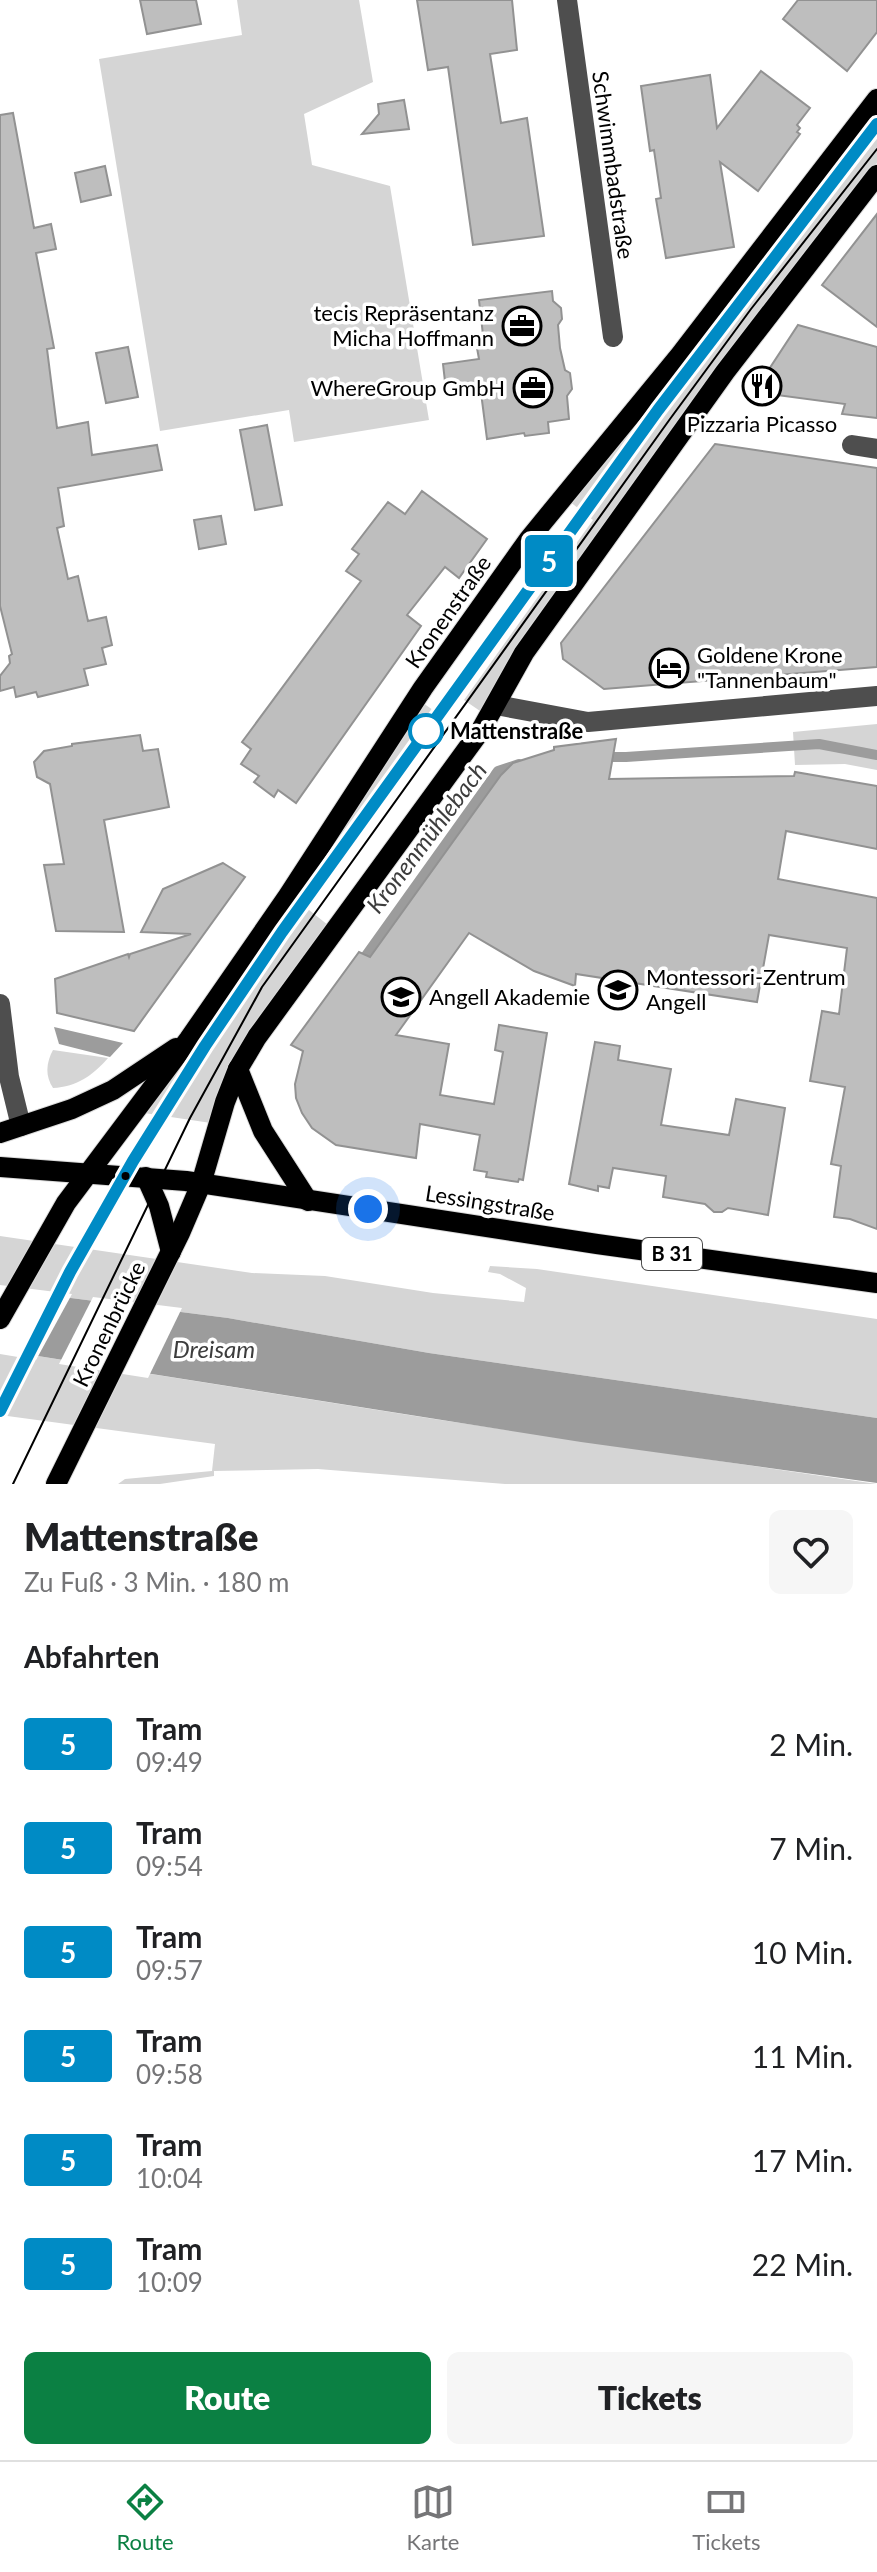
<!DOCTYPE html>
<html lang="de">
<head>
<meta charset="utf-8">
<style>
  :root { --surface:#fff; --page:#f6f6f6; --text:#202124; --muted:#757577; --line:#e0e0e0; --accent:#0b8043 }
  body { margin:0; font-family:Lato,sans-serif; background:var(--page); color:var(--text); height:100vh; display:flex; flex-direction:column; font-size:30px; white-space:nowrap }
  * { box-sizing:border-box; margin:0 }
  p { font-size:26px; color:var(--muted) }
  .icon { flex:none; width:44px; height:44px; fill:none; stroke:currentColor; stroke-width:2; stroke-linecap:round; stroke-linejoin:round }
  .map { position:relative; height:1484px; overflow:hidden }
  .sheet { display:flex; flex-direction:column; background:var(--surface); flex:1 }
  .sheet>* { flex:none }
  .badge { padding:0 16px; border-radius:6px; font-size:28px; line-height:52px }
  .you { position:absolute; width:40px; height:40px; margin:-20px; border:6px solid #fff; border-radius:50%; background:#1a73e8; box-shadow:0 0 0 12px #1a73e833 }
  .map>.badge { position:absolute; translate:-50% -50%; box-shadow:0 0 0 4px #fff }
  h2 { padding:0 24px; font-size:30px; line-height:72px }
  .round { display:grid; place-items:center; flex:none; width:84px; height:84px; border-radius:12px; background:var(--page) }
  .head { display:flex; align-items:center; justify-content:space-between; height:136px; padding:0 24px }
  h1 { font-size:38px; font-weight:800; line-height:60px }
  .primary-button { display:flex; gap:16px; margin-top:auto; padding:16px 24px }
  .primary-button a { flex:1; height:92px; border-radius:12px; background:var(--accent); color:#fff; font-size:32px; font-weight:800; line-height:92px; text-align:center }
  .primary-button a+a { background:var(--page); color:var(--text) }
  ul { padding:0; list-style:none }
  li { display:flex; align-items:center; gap:24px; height:104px; padding:0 24px }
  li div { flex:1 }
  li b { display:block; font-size:30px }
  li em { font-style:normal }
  li .badge { min-width:88px; font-weight:700; text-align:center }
  .tabs { display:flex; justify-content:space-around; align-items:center; height:112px; border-top:2px solid var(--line); background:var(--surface); font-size:22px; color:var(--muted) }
  .tabs a { display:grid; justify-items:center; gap:4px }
  .tabs .on { color:var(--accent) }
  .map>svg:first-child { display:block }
</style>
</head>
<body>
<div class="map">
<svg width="877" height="1484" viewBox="0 0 877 1484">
  <rect width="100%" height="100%" fill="#fff"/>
  <g fill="#d5d5d5">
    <polygon points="237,0 359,0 373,82 304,114 312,165 390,186 429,420 294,442 289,410 160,431 99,59 242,35"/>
    <polygon points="877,112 877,163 757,315 523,636 483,713 464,700 593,520 569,501"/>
    <polygon points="423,703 440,715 304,906 328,925 211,1123 144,1113"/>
    <polygon points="877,724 877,770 845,764 795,765 793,732"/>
    <path d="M53 1050 108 1058C93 1075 77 1087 53 1088 45 1076 46 1063 53 1050Z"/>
    <polygon points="0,1236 252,1273 325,1276 433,1293 524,1302 526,1288 500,1274 488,1272 490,1266 537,1269 877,1319 877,1418 429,1353 228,1318 0,1289"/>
    <polygon points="0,1350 434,1419 877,1484 505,1484 318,1469 214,1471 214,1476 160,1484 118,1484 125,1479 212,1471 215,1444 0,1415"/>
  </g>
  <g fill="#9c9c9c">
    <polygon points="54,1027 123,1043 110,1057 59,1044"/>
    <polygon points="0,1289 228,1318 429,1353 877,1418 877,1483 581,1442 0,1350"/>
  </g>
  <g fill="#fff">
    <polygon points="0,1285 72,1294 36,1360 0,1354"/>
    <polygon points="93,1297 182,1308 148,1378 59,1364"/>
  </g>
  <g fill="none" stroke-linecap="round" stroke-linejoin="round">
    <g stroke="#9c9c9c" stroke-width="10">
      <polyline points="602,757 626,757 819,744 877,755"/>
      <polyline points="360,964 498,771 519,764"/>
    </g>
  </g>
  <g fill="#bebebe" stroke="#929292" stroke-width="2">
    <polygon points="140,0 196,0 201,24 147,34"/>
    <polygon points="417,0 512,0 517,50 490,54 501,123 527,118 544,236 473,245 448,67 428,70"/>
    <polygon points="798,0 877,0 877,32 847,71 783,19"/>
    <polygon points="761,71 810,108 797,125 800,128 797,132 800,134 758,191 720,162 734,247 666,258 656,199 661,198 654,150 650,151 641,86 710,75 717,128"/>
    <polygon points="404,100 409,129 362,134 379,114 378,104"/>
    <polygon points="13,113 34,228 51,224 56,249 36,253 54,348 47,349 57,428 88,422 92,455 157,445 162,470 58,488 64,526 57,528 68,579 78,576 88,621 106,617 112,645 102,648 106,664 84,669 88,685 38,697 36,692 16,697 14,687 0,691 0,676 10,663 9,656 12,654 0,606 0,115"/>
    <polygon points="105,166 111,195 81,202 75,173"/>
    <polygon points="877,214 877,327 822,285"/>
    <polygon points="552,291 553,301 561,308 562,319 558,325 560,348 565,370 570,373 572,389 567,396 569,419 548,422 549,433 525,436 524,433 487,439 480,385 446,390 443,364 479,359 475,337 483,335 479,300"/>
    <polygon points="798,325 877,347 877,418 842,414 845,404 754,392"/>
    <polygon points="128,347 138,397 106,403 96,353"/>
    <polygon points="267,425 282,505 255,510 240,430"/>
    <polygon points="715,444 877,468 877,667 604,689 563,659 561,643"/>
    <polygon points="422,491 487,539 459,578 445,567 407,615 421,626 296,803 278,790 274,797 254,782 259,776 241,764 251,749 242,742 361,581 346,571 359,554 352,549 388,502 405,514"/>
    <polygon points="221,516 226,544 199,549 194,520"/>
    <polygon points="140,735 143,751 158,749 169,807 104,820 124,932 56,931 44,865 64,864 50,784 37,777 34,762 44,751 72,746 72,744"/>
    <polygon points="616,739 609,779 794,776 795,772 877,786 877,849 786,831 778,879 877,898 877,1229 850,1219 834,1217 841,1166 831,1164 845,1087 810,1081 822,1011 839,1014 847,948 769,935 757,1002 576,974 575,986 534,971 469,933 396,1035 449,1044 440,1095 494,1104 503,1052 495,1050 499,1025 547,1033 523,1180 519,1179 518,1182 486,1177 487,1172 474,1170 480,1135 420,1124 416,1158 336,1145 312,1128 302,1113 296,1098 295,1084 303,1051 291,1045 359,952 370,957 501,775 513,763 554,750 554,747"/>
    <polygon points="223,863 245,877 134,1031 57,1013 55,979 128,954 129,957 130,954 191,934 141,932 163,889"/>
    <polygon points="595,1042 620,1046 618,1060 671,1069 661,1125 729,1135 736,1099 785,1108 768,1215 728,1208 722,1212 714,1212 705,1204 663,1197 666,1176 613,1168 609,1188 598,1186 598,1191 569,1184"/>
  </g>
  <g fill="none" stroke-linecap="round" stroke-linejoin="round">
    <g stroke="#dbdbdb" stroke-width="22">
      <g id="major">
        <polyline points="238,1069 263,1131 308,1201"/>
        <polyline points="0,1133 72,1109 113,1090 176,1048"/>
        <polyline points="0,1167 186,1181 597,1244 877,1283"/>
        <polyline points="146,1177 159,1206 171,1252"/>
        <polyline points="0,1319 66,1203 189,1039 288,896 423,688 529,539 680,355 877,99"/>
        <polyline points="56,1484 180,1233 201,1184 225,1102 238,1069 257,1037 481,730 524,653 725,372 877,175"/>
      </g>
    </g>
    <g stroke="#4e4e4e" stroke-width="20">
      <polyline points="567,0 613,337"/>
      <polyline points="852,445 877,449"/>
      <polyline points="496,705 588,722 877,696"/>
      <polyline points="0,1004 9,1077 21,1126"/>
    </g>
    <use href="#major" stroke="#000" stroke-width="20"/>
    <g stroke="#000" stroke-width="2">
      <polyline points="0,1411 70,1272 133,1161 205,1046 298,909 658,410 877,125"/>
      <polyline points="13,1484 190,1118 262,987 670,419 751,309 877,149"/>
    </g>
  </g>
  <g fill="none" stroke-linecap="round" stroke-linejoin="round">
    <g stroke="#fff" stroke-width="18">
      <polyline id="line" points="0,1411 70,1272 133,1161 205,1046 282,932 658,410 877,124"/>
    </g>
    <use href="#line" stroke="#008bc5" stroke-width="12"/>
    <polyline stroke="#000" stroke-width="8" stroke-dasharray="0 14.4" points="368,1209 186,1181 87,1173 189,1039 288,896 406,714 426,731"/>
  </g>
  <defs>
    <g id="office-ring" transform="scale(2)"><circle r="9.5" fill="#fff" stroke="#000" stroke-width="1.5"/><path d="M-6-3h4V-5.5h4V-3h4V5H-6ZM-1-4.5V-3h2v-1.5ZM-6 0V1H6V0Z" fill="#000"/></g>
    <g id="restaurant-ring" transform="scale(2)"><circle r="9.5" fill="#fff" stroke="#000" stroke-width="1.5"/><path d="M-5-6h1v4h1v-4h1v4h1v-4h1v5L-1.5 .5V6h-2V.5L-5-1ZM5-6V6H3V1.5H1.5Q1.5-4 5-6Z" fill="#000"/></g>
    <g id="hotel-ring" transform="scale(2)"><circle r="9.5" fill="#fff" stroke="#000" stroke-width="1.5"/><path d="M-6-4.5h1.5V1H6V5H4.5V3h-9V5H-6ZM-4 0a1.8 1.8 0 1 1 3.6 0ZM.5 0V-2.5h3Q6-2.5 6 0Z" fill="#000"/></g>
    <g id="school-ring" transform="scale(2)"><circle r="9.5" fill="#fff" stroke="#000" stroke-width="1.5"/><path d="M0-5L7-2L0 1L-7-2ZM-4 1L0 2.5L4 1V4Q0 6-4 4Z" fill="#000"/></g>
  </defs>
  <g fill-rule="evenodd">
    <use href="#office-ring" x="522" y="326"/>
    <use href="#restaurant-ring" x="762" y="386"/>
    <use href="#office-ring" x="533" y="388"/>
    <use href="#hotel-ring" x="669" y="668"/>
    <use href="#school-ring" x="618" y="990"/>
    <use href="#school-ring" x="401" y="997"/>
  </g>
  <circle fill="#fff" stroke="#008bc5" stroke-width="4" cx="426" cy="731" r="16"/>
  <g text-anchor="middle" stroke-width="7" stroke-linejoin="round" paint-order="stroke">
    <rect fill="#fff" stroke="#4c4c4c" stroke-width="2" x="642" y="1238" width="60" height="32" rx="6"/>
    <g font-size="20" font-weight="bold" fill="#000">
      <text x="672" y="1261">B 31</text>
    </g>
    <g font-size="22" fill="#000" stroke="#fff">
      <text transform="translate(613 165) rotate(82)" y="8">Schwimmbadstraße</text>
      <text transform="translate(448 612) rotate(-55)" y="8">Kronenstraße</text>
      <text transform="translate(490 1203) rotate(9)" y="8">Lessingstraße</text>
      <text transform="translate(109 1324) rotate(-64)" y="8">Kronenbrücke</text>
    </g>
    <g font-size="22" fill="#000" stroke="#fff" text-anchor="start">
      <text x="494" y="321" text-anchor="end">tecis Repräsentanz<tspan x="494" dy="25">Micha Hoffmann</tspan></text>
      <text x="505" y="396" text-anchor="end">WhereGroup GmbH</text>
      <text x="762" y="432" text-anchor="middle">Pizzaria Picasso</text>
      <text x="697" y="663">Goldene Krone<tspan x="697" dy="25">"Tannenbaum"</tspan></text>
      <text x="646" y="985">Montessori-Zentrum<tspan x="646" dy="25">Angell</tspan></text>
      <text x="429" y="1005">Angell Akademie</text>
    </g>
    <g font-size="22" font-weight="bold" fill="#000" stroke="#fff" text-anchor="start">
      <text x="450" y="739">Mattenstraße</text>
    </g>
    <g font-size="24" font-style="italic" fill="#3d3d3d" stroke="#fff">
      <text transform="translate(427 838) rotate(-53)" y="8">Kronenmühlebach</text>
      <text x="214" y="1358">Dreisam</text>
    </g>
  </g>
</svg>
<div class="you" style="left:368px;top:1209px"></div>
<b class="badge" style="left:549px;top:561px;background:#008bc5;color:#fff">5</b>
</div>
<section class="sheet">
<div class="head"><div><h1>Mattenstraße</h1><p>Zu Fuß · 3 Min. · 180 m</p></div><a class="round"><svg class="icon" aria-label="heart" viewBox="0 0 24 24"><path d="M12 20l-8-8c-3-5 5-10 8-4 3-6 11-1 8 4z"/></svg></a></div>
<h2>Abfahrten</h2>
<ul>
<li><span class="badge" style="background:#008bc5;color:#fff">5</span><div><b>Tram</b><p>09:49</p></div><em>2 Min.</em></li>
<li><span class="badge" style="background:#008bc5;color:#fff">5</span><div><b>Tram</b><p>09:54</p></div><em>7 Min.</em></li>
<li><span class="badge" style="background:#008bc5;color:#fff">5</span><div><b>Tram</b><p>09:57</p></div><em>10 Min.</em></li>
<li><span class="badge" style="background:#008bc5;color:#fff">5</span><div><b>Tram</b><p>09:58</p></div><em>11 Min.</em></li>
<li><span class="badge" style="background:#008bc5;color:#fff">5</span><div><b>Tram</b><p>10:04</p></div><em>17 Min.</em></li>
<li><span class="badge" style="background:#008bc5;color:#fff">5</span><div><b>Tram</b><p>10:09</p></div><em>22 Min.</em></li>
</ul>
<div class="primary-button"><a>Route</a><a>Tickets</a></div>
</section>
<nav class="tabs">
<a class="on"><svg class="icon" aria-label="directions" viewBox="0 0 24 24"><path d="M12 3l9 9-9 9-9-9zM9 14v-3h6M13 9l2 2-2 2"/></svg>Route</a>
<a><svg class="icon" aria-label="map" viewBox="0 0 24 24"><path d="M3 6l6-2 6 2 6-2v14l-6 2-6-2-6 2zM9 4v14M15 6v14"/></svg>Karte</a>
<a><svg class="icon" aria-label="tickets" viewBox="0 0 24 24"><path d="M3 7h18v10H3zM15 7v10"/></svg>Tickets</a>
</nav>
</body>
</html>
